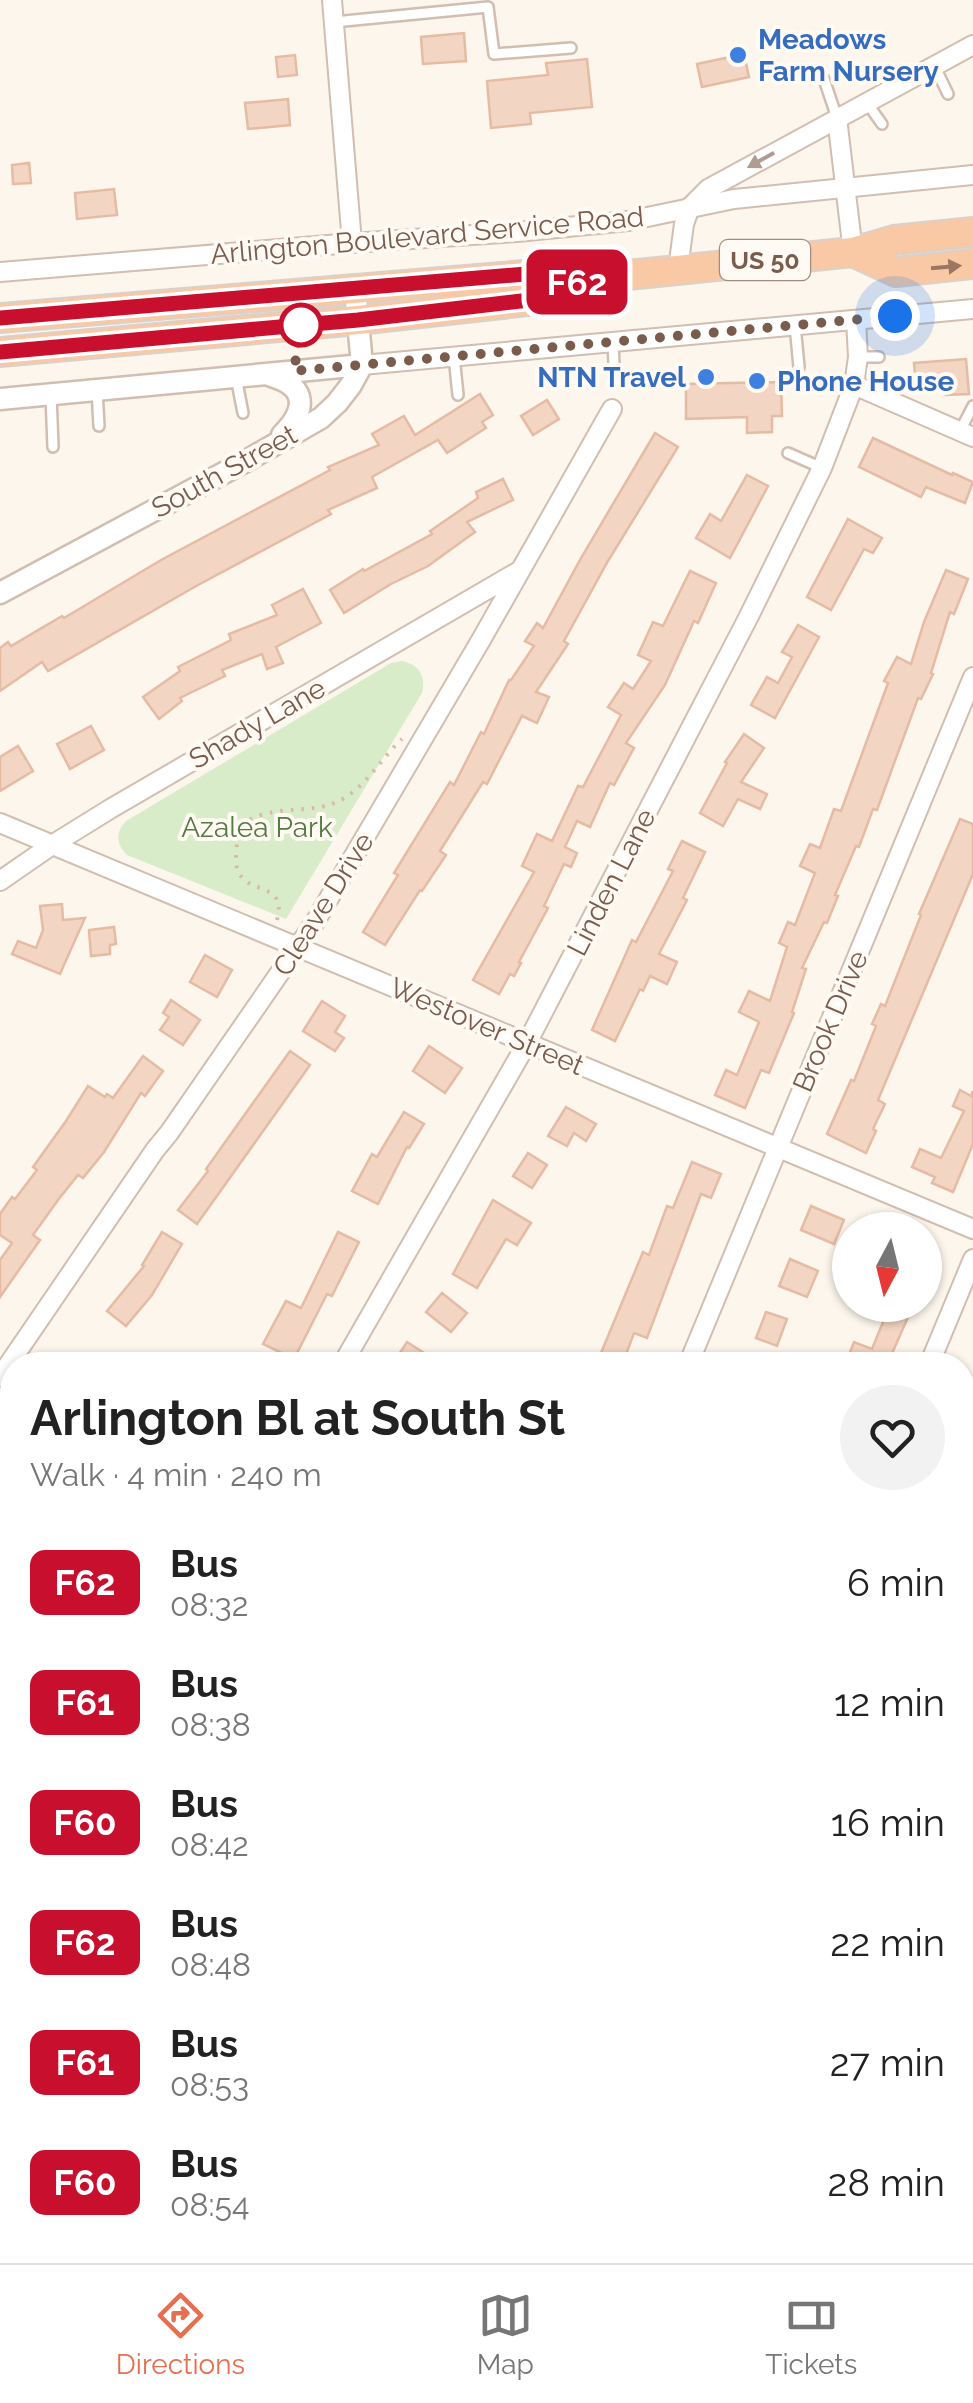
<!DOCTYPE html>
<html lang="en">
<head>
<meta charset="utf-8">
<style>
  :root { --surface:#fff; --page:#f2f2f2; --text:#222; --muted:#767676; --line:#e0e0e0; --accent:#e76f51 }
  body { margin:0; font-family:Raleway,sans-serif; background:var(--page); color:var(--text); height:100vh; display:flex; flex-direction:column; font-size:38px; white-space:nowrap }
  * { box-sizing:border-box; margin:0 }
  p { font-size:32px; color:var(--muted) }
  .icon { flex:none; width:55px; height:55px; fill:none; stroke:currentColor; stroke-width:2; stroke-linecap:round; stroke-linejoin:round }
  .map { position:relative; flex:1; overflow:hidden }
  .details { position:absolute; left:0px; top:1352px; width:975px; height:912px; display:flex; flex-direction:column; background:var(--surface); border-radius:40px 40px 0 0; box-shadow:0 2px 8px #0004 }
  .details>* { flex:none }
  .badge { padding:0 20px; border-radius:15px; font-size:35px; line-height:65px }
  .needle { width:65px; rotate:187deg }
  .tools { position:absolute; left:832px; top:1212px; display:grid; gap:20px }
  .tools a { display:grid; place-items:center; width:110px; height:110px; border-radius:50%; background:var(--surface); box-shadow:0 2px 8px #0004; font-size:50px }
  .you { position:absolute; width:50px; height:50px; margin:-25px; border:8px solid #fff; border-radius:50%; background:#1a73e8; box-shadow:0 0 0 15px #1a73e833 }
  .map>.badge { position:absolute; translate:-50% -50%; box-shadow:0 0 0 5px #fff }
  .round { display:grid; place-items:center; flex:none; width:105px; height:105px; border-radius:52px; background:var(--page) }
  .overview { display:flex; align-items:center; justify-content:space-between; height:170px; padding:0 30px }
  h1 { font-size:48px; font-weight:700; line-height:75px }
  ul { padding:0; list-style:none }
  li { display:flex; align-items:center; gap:30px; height:120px; padding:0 30px }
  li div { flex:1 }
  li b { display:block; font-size:38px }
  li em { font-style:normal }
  li .badge { min-width:110px; font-weight:700; text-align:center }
  .menu { display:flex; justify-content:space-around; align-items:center; height:140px; border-top:2px solid var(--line); background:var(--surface); font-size:28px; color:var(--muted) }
  .menu a { display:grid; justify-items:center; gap:5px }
  .menu .on { color:var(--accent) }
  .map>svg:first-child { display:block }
</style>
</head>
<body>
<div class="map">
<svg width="973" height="2263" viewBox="0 0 973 2263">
  <rect width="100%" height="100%" fill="#fdf6ec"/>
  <path fill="#d8ecc9" d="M402 661C420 665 426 676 422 693L286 919 127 855C116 844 115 833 126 821L391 663Z"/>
  <g fill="#f3d5c3" stroke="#e6bba3" stroke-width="2.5">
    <polygon points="464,33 466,61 423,64 421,37"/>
    <polygon points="744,54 749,77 702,87 697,64"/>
    <polygon points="295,55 297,75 278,77 276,57"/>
    <polygon points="587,59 592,107 530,113 531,124 491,128 487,81 548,75 546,63"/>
    <polygon points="288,99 290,125 248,129 245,103"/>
    <polygon points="29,163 31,183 13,184 12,165"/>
    <polygon points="114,189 117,215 77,219 75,193"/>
    <polygon points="966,359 969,394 946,395 946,384 916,386 914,363"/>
    <polygon points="781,382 782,416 772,416 772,432 747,433 747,417 686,419 686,384"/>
    <polygon points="480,394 493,415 482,422 486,428 447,453 438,440 372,477 377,488 328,510 331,514 198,585 48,671 42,662 0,691 0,648 8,642 11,646 62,616 64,618 161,560 330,470 328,467 379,445 372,434 404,416 415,435"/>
    <polygon points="547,400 559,419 533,435 521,416"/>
    <polygon points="655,433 678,447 608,561 564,641 568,644 536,692 549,697 537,723 522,716 487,784 483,782 440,851 446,855 422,891 420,890 385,945 363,932 398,875 394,873 450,782 454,785 481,732 484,734 509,680 511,680 534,646 525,641 537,623 543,628 581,558"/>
    <polygon points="873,438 952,475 953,473 973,482 965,503 926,487 921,497 859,467"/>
    <polygon points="747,475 768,486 730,558 696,538 710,514 721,521"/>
    <polygon points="503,479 513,500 467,522 475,532 428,566 391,584 344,613 330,590 363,569 364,571 432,534 430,531 478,498 476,492"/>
    <polygon points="848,519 882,538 873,553 864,549 831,610 807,597"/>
    <polygon points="946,570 968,579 954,614 950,612 931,673 933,674 921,699 918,698 877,810 873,809 859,847 856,846 835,895 838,896 827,923 824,922 802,968 806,969 792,1012 794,1013 769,1073 761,1070 745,1108 715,1095 726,1070 737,1075 759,1022 739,1012 749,991 770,1001 787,947 779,943 788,922 795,925 815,873 800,866 810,844 820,848 834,809 841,811 888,683 884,681 897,657 911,664 924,622"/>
    <polygon points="690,571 716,583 698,623 694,621 665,685 626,743 634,748 614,785 610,783 590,827 577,821 565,847 577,853 571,867 564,864 544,906 548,908 519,962 521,963 514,976 510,974 499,994 473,980 534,872 522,866 537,834 552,841 578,786 583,787 621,715 608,707 624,683 633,689 651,661 638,655 653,622 663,626"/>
    <polygon points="303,589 321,623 276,647 283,663 267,669 262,654 222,670 225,676 180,698 182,701 159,719 143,697 180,671 178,667 231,640 229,634 277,615 272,605"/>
    <polygon points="798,625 819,637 775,718 751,705 767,677 778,683 792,657 782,652"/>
    <polygon points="91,726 104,750 70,769 57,744"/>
    <polygon points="744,734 764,748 741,782 767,794 760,809 738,799 723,826 700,813 727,763 725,762"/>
    <polygon points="18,746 33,771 0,791 0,757"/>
    <polygon points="960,819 973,824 973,874 878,1100 885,1104 873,1129 876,1131 866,1153 827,1134 851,1080 854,1081 876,1026 872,1024 881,1004 885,1006 921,915 919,914"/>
    <polygon points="682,841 705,852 683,898 687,900 659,954 677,962 667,984 650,976 643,991 640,989 615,1041 592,1030 632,940 636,942 673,871 668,869"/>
    <polygon points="62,904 63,920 85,918 60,974 12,954 18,941 36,948 43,930 40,906"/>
    <polygon points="114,927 116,944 110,945 110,954 91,956 89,930"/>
    <polygon points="205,955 232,970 217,997 190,982"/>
    <polygon points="171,1000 200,1020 183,1045 160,1030 169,1017 163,1013"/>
    <polygon points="322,1001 345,1016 335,1032 344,1038 335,1051 303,1031"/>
    <polygon points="429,1046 462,1068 445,1093 413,1071"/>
    <polygon points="290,1051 310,1065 197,1224 178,1210 208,1171 206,1169"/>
    <polygon points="143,1056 163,1071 145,1096 141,1093 104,1152 83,1178 78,1175 58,1200 33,1235 40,1240 0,1297 0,1260 12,1243 0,1235 0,1214 12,1197 15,1199 37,1170 33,1167 66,1121 88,1086 105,1097 107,1094 113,1098"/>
    <polygon points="960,1090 971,1096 973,1091 973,1144 953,1192 932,1183 935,1177 912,1167 920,1149 941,1158 964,1111 953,1106"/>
    <polygon points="566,1107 596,1124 586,1141 574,1133 567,1146 548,1136"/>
    <polygon points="404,1112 424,1124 409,1148 407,1147 378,1204 352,1191 372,1154 377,1157"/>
    <polygon points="528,1153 547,1165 532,1188 513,1176"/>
    <polygon points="692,1162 721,1174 711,1198 701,1194 647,1338 634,1333 622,1365 596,1365 643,1252 649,1255 667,1206 673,1208"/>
    <polygon points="493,1200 531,1223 517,1245 506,1239 477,1288 453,1274"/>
    <polygon points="811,1206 844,1220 834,1244 801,1230"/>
    <polygon points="162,1232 182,1244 152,1295 126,1326 107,1311 144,1266 142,1265"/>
    <polygon points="338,1232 359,1242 332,1296 327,1294 294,1359 263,1344 286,1301 301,1308"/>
    <polygon points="790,1259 818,1271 807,1297 779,1286"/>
    <polygon points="442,1293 467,1313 451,1332 426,1312"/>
    <polygon points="890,1305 904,1305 912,1308 887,1365 845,1365 854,1342 872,1349"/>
    <polygon points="766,1312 787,1319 777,1346 756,1338"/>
    <polygon points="407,1342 443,1365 392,1365"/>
  </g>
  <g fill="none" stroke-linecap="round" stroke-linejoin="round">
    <g stroke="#d1beb0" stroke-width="14">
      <g id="service">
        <polyline points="334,22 488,7 494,54 571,48"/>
        <polyline points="935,67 948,94"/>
        <polyline points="824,79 837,118"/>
        <polyline points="867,103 882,124"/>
        <polyline points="795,325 799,367"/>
        <polyline points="613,342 614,364"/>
        <polyline points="454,356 458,395"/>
        <polyline points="858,357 879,357"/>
        <polyline points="236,377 243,413"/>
        <polyline points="97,390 99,426"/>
        <polyline points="51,395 53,447"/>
        <polyline points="960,431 973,406"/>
        <polyline points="788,453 822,468"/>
        <polyline points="0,2123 12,2133"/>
        <polyline points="0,2189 12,2198"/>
        <polyline points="887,2263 894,2252"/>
      </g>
    </g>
    <g stroke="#d1beb0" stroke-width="22">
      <g id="minor">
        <polyline points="332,0 352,243"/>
        <polyline points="837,118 853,252"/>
        <polyline points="678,269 684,224 690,207 708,189 973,45"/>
        <polyline points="0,272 352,243 517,232 628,221 734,199 973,175"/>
        <polyline points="362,365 973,309"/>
        <polyline points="854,385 973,437"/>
        <polyline points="0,823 973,1229"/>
        <polyline points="0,881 52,845 110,809 519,571"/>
        <polyline points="342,1365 527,1043 748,618 822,468 854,385 858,357 856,320"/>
        <polyline points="688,1365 973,677"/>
        <polyline points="929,1365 973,1259"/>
        <polyline points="0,1377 155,1150 169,1133 315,922 481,640 612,409"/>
        <polyline points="0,1749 12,1757"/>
        <polyline points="70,2263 79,2252"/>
      </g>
    </g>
    <g stroke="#d1beb0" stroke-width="25">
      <g id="tertiary">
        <path d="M271 376C309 387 306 411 282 435"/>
        <polyline points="0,399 362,365"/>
        <polyline points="0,593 246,461 321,418 337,403 351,385 362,365 355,289"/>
        <polyline points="962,1841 973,1815"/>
        <polyline points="747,2263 755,2252"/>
      </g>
    </g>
    <g stroke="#d6c0b0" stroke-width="28">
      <g id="secondary">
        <polyline points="0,1433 12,1442"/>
        <polyline points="962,2104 973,2111"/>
      </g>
    </g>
    <g stroke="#dad1cd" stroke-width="30">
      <g id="primary">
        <polyline points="0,2016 12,2028"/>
        <polyline points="232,2252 243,2263"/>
      </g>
    </g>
    <g stroke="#dad1cd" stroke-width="32">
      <g id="trunk">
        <polyline points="853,252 896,272 973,264"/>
        <polyline points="0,318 549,273 579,280 853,252 894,240 973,232"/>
        <polyline points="0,352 358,320 564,297 579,280"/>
      </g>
    </g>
    <path stroke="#d9b8a5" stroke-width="4" stroke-dasharray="2.5 8" stroke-linecap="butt" d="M277 920C289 876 236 900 236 859 236 849 237 838 242 829 253 805 306 813 329 805 363 794 378 761 402 739"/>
    <use href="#service" stroke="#fff" stroke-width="9"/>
    <use href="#minor" stroke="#fff" stroke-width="18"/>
    <use href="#tertiary" stroke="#fff" stroke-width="20"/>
    <use href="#secondary" stroke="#fff" stroke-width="22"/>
    <use href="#primary" stroke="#fbd9a5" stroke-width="25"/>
    <use href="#trunk" stroke="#f9c8a4" stroke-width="28"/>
  </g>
  <defs><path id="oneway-solid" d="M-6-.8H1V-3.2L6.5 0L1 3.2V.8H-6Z" transform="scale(2.5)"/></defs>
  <use fill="#af9d94" href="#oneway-solid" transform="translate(761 160) rotate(151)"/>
  <use fill="#9a7763" href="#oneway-solid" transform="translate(946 267) rotate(-5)"/>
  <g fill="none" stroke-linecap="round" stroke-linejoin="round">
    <g stroke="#fff" stroke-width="22">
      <polyline id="line" points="0,318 550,272 579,280 564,296 358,320 0,352"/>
    </g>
    <use href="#line" stroke="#c8102e" stroke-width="15"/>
    <polyline stroke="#7a5c4d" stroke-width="10" stroke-dasharray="0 18" points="301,325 294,371 895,316"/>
  </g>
  <g fill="#3f7fe0" stroke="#fffaf3" stroke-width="4">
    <circle cx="738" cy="55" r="10"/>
    <circle cx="706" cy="377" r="10"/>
    <circle cx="757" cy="381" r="10"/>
  </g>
  <circle fill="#fff" stroke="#c8102e" stroke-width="5" cx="301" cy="325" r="20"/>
  <g text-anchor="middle" stroke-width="8" stroke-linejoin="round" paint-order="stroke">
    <rect fill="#fffaf3" stroke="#a28b7f" stroke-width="2.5" x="720" y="240" width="90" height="40" rx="8"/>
    <g font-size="25" font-weight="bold" fill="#7a5c4d">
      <text x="765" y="269">US 50</text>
    </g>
    <g font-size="28" font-weight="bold" fill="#366cbe" stroke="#fffaf3" text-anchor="start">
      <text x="758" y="49">Meadows<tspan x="758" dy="32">Farm Nursery</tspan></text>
      <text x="686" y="387" text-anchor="end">NTN Travel</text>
      <text x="777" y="391">Phone House</text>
    </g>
    <g font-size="28" fill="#7a5c4d" stroke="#fffaf3">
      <text transform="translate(427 235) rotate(-5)" y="10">Arlington Boulevard Service Road</text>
      <text transform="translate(224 471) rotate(-29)" y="10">South Street</text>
      <text transform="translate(257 723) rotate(-30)" y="10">Shady Lane</text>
      <text transform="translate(611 882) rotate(-63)" y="10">Linden Lane</text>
      <text transform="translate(323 904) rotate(-58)" y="10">Cleave Drive</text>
      <text transform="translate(830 1021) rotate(-67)" y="10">Brook Drive</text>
      <text transform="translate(487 1026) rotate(23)" y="10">Westover Street</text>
    </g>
    <g font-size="28" fill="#537a41" stroke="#fffaf3">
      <text x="257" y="837">Azalea Park</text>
    </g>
  </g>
</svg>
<div class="tools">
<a><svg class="needle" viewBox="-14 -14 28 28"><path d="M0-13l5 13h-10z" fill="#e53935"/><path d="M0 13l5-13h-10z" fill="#767676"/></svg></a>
</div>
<div class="you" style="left:895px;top:316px"></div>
<b class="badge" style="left:577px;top:282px;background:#c8102e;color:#fff">F62</b>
<section class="details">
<div class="overview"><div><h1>Arlington Bl at South St</h1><p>Walk · 4 min · 240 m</p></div><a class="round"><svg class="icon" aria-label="heart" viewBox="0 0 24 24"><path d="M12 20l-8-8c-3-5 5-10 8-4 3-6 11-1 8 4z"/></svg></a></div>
<ul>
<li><span class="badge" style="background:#c8102e;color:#fff">F62</span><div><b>Bus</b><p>08:32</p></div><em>6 min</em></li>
<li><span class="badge" style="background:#c8102e;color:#fff">F61</span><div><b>Bus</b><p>08:38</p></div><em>12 min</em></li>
<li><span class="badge" style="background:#c8102e;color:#fff">F60</span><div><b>Bus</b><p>08:42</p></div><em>16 min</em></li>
<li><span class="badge" style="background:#c8102e;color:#fff">F62</span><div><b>Bus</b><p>08:48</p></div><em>22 min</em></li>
<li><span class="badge" style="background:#c8102e;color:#fff">F61</span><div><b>Bus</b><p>08:53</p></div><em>27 min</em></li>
<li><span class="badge" style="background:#c8102e;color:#fff">F60</span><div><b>Bus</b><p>08:54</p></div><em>28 min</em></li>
</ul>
</section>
</div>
<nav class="menu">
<a class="on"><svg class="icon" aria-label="directions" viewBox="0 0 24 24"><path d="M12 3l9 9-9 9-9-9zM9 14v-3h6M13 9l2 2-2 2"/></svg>Directions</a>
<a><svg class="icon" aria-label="map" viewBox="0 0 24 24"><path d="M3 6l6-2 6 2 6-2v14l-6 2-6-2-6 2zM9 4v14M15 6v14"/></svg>Map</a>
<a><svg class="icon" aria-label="tickets" viewBox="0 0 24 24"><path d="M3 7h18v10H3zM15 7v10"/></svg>Tickets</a>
</nav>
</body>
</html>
